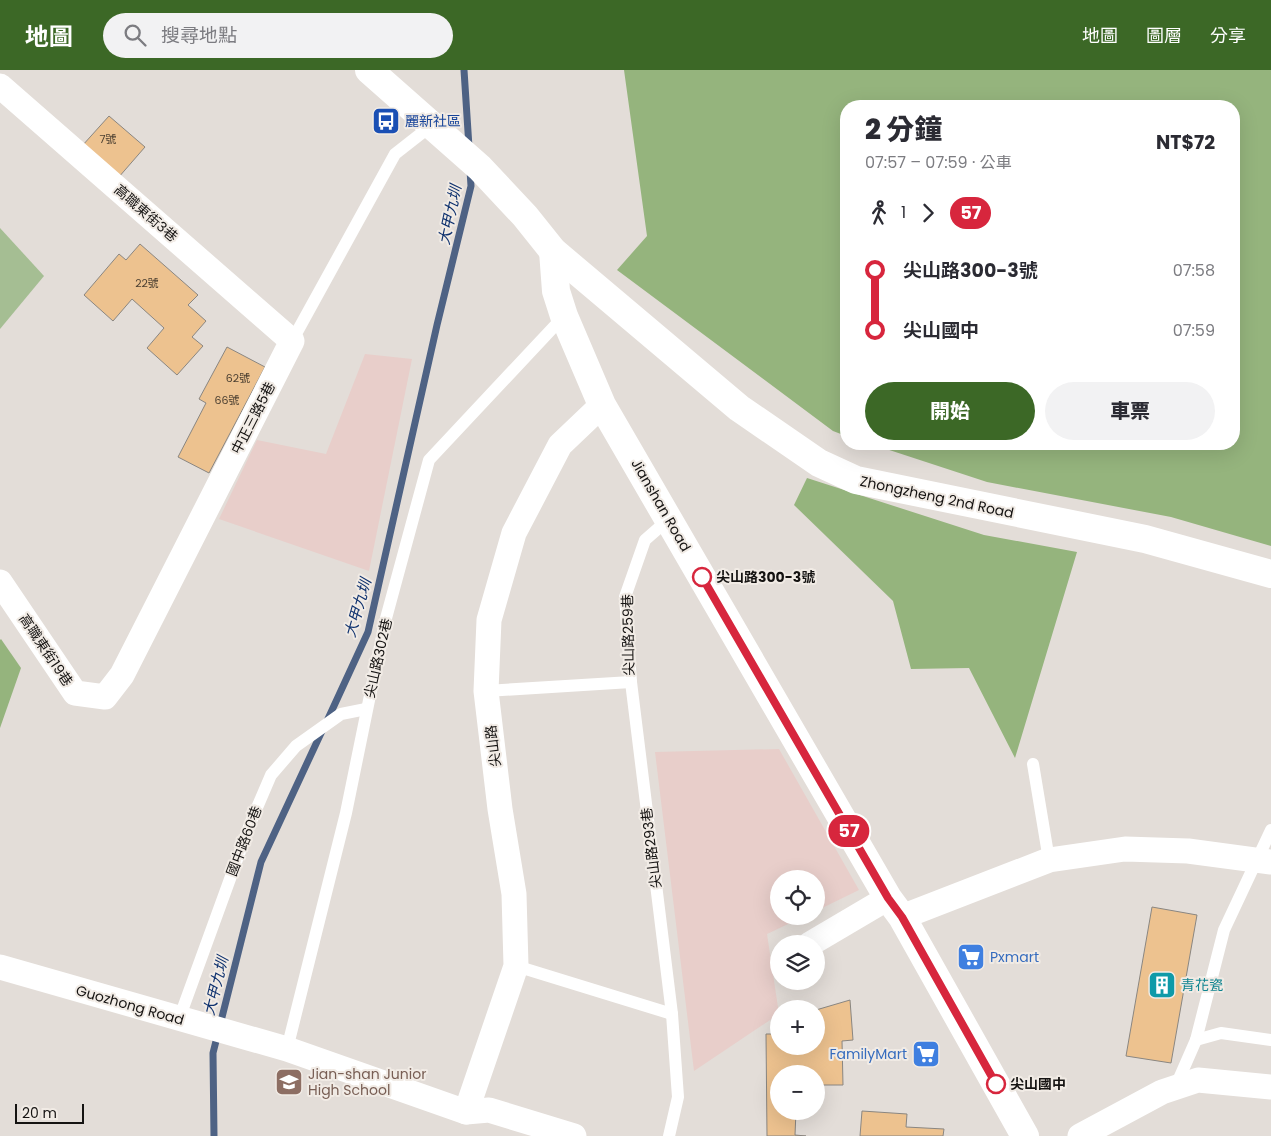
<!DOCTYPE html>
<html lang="zh-TW">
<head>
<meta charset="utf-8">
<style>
  :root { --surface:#fff; --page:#f2f2f3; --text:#2b2b33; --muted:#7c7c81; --accent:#3c6826 }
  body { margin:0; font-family:Poppins,"Noto Sans TC",sans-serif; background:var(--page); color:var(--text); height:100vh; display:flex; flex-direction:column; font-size:19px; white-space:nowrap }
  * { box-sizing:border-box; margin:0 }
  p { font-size:16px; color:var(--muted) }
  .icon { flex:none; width:28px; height:28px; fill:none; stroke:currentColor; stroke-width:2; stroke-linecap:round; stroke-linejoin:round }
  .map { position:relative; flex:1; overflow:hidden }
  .side { position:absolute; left:840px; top:30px; width:400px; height:350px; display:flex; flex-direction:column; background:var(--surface); border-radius:20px; box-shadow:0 5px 20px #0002 }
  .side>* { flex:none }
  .badge { padding:0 10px; border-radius:16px; font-size:18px; line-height:32px }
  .controls { position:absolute; left:770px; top:800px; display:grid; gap:10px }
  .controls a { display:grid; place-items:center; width:55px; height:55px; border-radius:50%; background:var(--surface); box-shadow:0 5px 20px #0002; font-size:25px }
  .scale { position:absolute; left:15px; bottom:12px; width:69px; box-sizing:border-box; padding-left:5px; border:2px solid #151312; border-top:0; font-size:14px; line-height:18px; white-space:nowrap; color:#151312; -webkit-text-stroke:4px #f1ebe5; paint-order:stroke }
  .map>.badge { position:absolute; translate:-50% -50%; box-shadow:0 0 0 2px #fff }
  .legs { display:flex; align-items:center; gap:8px; height:55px; padding:0 25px; font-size:16px }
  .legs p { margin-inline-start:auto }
  .summary { display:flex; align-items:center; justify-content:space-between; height:85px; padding:0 25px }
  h1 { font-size:28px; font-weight:800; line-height:38px }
  .cta { display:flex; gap:10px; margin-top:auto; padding:10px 25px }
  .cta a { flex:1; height:58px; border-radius:30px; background:var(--accent); color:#fff; font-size:20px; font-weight:800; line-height:58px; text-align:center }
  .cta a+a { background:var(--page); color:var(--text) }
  ul { padding:0 25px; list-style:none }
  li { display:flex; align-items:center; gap:18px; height:60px; font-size:19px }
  li i { display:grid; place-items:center; width:8px; height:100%; margin:0 6px; background:currentColor }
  li i::after { content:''; width:12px; height:12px; margin:-6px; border:4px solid; border-radius:50%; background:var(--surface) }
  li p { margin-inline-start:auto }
  li:first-child i { background:linear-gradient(#0000 50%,currentColor 0) }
  li:last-child i { background:linear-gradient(currentColor 50%,#0000 0) }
  header { display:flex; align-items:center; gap:30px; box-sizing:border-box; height:70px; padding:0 25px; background:var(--accent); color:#fff }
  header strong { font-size:24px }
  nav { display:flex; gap:28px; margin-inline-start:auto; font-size:18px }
  .search { width:350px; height:45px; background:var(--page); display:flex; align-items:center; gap:12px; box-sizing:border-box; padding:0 18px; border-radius:28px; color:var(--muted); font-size:19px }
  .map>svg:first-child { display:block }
</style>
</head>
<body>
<header>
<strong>地圖</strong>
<div class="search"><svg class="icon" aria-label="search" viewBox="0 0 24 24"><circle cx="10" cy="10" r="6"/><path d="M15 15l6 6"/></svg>搜尋地點</div>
<nav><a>地圖</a><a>圖層</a><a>分享</a></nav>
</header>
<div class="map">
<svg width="1271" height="1066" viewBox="0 0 1271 1066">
  <rect width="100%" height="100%" fill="#e3ddd8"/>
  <g fill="#e8ceca">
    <polygon points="365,284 412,289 369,501 219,449 257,370 326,384"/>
    <polygon points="779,679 859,820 816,841 816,809 779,809 779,846 805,846 767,864 779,944 694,1001 655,682"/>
  </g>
  <polygon fill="#a5be93" points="0,158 44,206 0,259"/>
  <g fill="#95b47d">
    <polygon points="624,0 1271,0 1271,476 1171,447 987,412 871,374 1234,374 1234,36 846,36 846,366 833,361 617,200 647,166"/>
    <polygon points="807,408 984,465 1077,482 1015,688 969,598 911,599 893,531 794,435"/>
    <polygon points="1,569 21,598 0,658 0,570"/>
  </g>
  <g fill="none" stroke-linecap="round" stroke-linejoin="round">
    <g stroke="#4e6284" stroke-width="7">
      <polyline points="464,0 469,77"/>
      <polyline points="327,651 368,562 437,255 471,116 470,100"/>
      <polyline points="214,1066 213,983 261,792 322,661"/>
    </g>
  </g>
  <g fill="#edc28f" stroke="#8a8681">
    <polygon points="109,46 145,77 118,108 82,76"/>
    <polygon points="140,174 198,225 188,235 206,251 192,267 203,276 177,305 147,278 164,258 132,229 113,251 84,225 119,184 126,190"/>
    <polygon points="227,277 265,297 209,403 178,387 206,333 199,329"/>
    <polygon points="1152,837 1197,845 1171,993 1126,986"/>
    <polygon points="850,930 853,970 842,971 843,1015 816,1015 816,1004 779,1004 779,1041 796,1041 795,1065 806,1066 767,1066 766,964 779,964 779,976 816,976 816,940"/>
    <polygon points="862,1041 907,1044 906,1057 944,1059 943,1066 860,1066"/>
  </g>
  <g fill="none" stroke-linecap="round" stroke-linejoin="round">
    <g stroke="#fff" stroke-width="12">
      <polyline points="292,271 395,84 432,55"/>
      <polyline points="486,621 631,612 625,527 645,470 669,449"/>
      <polyline points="1033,694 1049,790"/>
      <polyline points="516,896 672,944 631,612"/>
      <polyline points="179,949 250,754 271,705 296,676 341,644 366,639"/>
      <polyline points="1196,970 1224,860 1271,760"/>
      <polyline points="287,979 346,743 385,552 429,390 564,246"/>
      <polyline points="1175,1018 1196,970 1221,963 1271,970"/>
      <polyline points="669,1066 678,1027 672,944"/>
    </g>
    <g stroke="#fff" stroke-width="25">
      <polyline points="0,16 292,271 122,605 105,627 75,623 0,512"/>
      <polyline points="902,847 1049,790 1125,779 1188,781 1271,792"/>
      <polyline points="810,874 888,828"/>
      <polyline points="0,897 287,979 466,1042 489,1040 574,1066"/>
      <polyline points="466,1042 516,896 514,824 500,739 486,621 489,550 514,463 560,375 602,335"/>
      <polyline points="1080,1066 1162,1022 1198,1010 1271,1017"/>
    </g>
    <g stroke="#fff" stroke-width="28">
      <polyline points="369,0 480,98 525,146 553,181 739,338 819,393 856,410 1145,469 1271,504"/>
      <polyline points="553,181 556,221 564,246 602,335 888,828 902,847 1025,1066"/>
    </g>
  </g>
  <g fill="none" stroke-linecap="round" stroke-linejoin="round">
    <g stroke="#fff" stroke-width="11">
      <polyline id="line-1" points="702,507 888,828 902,847 996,1014"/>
    </g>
    <use href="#line-1" stroke="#d7263d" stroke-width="8"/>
  </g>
  <defs>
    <g id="bus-square" transform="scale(1.4375)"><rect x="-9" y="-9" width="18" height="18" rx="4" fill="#1a4fb4" stroke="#f1ebe5"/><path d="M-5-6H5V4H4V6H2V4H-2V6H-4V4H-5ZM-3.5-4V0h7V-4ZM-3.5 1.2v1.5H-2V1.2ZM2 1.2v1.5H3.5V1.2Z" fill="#fff"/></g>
    <g id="supermarket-square" transform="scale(1.4375)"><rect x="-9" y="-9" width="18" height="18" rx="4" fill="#3f7fe0" stroke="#f1ebe5"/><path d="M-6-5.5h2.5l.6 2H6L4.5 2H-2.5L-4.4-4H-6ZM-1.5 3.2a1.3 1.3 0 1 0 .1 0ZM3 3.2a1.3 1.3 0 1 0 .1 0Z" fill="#fff"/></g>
    <g id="building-square" transform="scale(1.4375)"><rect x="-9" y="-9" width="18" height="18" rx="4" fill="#0f9aa8" stroke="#f1ebe5"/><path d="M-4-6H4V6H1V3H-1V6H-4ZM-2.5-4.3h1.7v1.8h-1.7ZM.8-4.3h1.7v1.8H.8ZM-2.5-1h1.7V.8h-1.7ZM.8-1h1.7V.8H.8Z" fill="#fff"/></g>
    <g id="school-square" transform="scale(1.4375)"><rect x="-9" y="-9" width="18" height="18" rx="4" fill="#8d6e63" stroke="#f1ebe5"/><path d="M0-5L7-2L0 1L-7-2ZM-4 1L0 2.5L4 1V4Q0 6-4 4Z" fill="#fff"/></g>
  </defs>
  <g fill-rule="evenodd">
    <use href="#bus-square" x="386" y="51"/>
    <use href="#supermarket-square" x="971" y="887"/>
    <use href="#building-square" x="1162" y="915"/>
    <use href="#supermarket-square" x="926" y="984"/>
    <use href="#school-square" x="289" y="1012"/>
  </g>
  <g fill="#fff" stroke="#d7263d" stroke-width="2.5">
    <circle cx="702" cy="507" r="9"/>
    <circle cx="996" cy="1014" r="9"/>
  </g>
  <g text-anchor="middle" stroke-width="4" stroke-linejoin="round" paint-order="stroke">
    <g font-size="11" fill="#4b3f31">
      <text x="108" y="73">7號</text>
      <text x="147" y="217">22號</text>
      <text x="238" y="312">62號</text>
      <text x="227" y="334">66號</text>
    </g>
    <g font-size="14" fill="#164399" stroke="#f1ebe5" text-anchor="start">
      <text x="405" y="56">麗新社區</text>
    </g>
    <g font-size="14" fill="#151312" stroke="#f1ebe5">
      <text transform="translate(146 143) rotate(41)" y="5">高職東街3巷</text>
      <text transform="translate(253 348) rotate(-63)" y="5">中正三路5巷</text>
      <text transform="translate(937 427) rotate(12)" y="5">Zhongzheng 2nd Road</text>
      <text transform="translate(661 435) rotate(60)" y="5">Jianshan Road</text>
      <text transform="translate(628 565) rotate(-91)" y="5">尖山路259巷</text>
      <text transform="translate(46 580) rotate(56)" y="5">高職東街19巷</text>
      <text transform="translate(378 588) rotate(-77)" y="5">尖山路302巷</text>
      <text transform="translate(493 676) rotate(-97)" y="5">尖山路</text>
      <text transform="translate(244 771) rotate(-69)" y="5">國中路60巷</text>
      <text transform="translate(651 778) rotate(-97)" y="5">尖山路293巷</text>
      <text transform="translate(130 935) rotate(16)" y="5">Guozhong Road</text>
    </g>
    <g font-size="14" font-weight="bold" fill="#151312" stroke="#f1ebe5" text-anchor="start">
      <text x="716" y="512">尖山路300-3號</text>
      <text x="1010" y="1019">尖山國中</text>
    </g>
    <g font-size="14" fill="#366cbe" stroke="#f1ebe5" text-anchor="start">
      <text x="990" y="892">Pxmart</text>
      <text x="907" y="989" text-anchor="end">FamilyMart</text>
    </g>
    <g font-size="14" fill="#0d838f" stroke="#f1ebe5" text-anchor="start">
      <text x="1181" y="920">青花瓷</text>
    </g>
    <g font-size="14" fill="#785e54" stroke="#f1ebe5" text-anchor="start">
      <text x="308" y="1009">Jian-shan Junior<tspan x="308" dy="16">High School</tspan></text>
    </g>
    <g font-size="15" font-style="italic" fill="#0e316e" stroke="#f1ebe5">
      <text transform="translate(450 145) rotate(-78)" y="5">大甲九圳</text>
      <text transform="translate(358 538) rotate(-74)" y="5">大甲九圳</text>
      <text transform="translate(216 916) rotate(-76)" y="5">大甲九圳</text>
    </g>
  </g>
</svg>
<div class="controls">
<a><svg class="icon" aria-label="locate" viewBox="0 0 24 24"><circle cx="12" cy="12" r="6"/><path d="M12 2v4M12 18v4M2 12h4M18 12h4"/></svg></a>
<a><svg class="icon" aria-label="layers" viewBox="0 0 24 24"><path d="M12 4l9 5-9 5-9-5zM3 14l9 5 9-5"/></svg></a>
<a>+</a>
<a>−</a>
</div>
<div class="scale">20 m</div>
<b class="badge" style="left:849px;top:761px;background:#d7263d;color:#fff">57</b>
<section class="side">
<div class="summary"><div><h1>2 分鐘</h1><p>07:57 – 07:59 · 公車</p></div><b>NT$72</b></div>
<div class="legs"><svg class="icon" aria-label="walk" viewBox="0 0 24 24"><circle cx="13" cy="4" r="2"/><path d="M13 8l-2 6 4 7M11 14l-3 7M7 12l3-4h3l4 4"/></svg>1<svg class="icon" aria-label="forward" viewBox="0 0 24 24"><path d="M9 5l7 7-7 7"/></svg><b class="badge" style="background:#d7263d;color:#fff">57</b></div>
<ul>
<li><i style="color:#d7263d"></i><b>尖山路300-3號</b><p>07:58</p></li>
<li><i style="color:#d7263d"></i><b>尖山國中</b><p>07:59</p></li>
</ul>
<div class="cta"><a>開始</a><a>車票</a></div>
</section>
</div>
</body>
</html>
